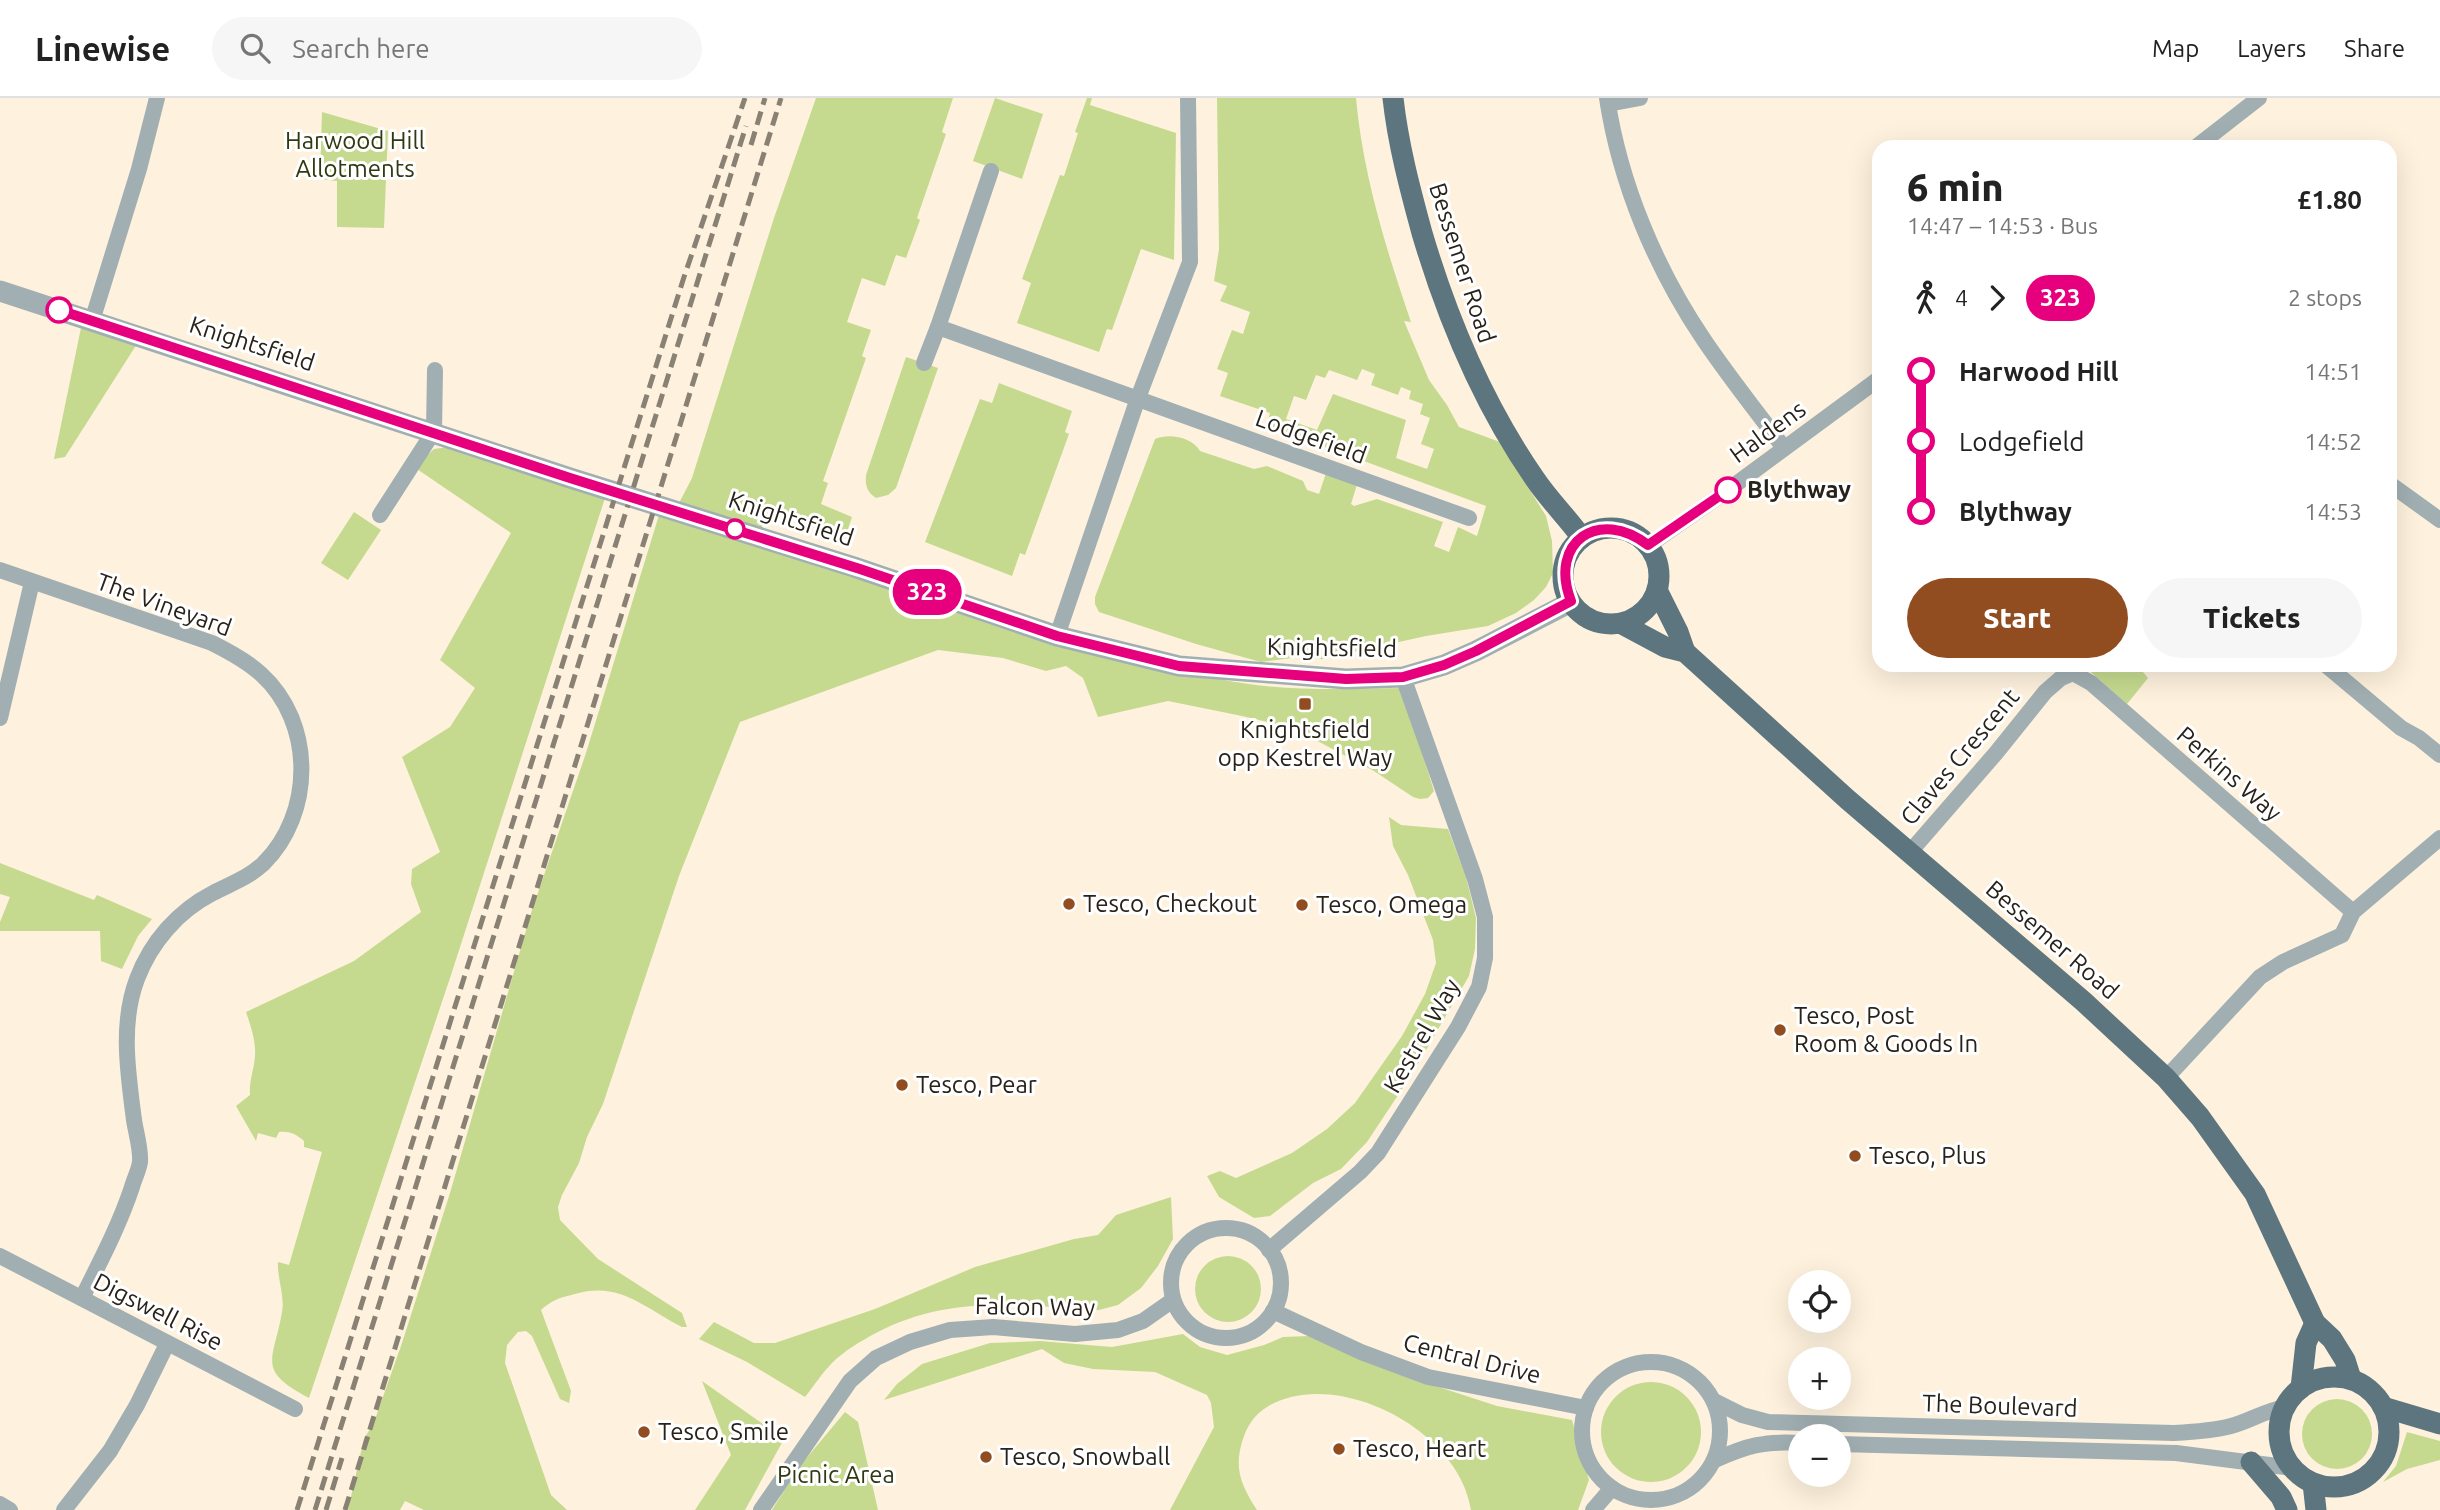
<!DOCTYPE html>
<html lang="en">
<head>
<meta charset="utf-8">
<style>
  :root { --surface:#fff; --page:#f6f6f6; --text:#222; --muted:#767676; --line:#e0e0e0; --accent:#914d20 }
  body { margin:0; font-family:Ubuntu,sans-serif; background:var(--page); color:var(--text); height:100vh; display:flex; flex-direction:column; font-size:26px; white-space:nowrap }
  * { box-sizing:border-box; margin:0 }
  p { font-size:23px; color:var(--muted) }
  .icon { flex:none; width:38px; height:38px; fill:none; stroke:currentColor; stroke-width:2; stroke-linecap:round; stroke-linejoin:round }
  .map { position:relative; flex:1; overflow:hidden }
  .details { position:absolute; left:1872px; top:42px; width:525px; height:532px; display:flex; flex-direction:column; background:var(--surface); border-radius:21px; box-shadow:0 7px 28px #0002 }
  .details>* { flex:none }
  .badge { padding:0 14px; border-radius:23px; font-size:24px; line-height:46px }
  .controls { position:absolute; left:1788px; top:1172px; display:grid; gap:14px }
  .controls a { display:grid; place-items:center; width:63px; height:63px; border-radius:50%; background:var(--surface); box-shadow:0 7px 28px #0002; font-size:35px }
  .map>.badge { position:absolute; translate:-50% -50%; box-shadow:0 0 0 4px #fff }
  .legs { display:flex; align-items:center; gap:10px; height:77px; padding:0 35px; font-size:23px }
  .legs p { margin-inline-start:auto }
  .head { display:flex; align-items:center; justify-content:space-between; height:119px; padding:0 35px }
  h1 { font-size:38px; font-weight:800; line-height:52px }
  .primary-button { display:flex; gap:14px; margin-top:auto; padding:14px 35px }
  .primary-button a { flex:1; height:80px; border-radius:42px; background:var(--accent); color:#fff; font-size:28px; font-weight:800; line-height:80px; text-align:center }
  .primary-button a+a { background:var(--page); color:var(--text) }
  ul { padding:0 35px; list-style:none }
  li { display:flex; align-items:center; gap:24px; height:70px; font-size:26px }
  li i { display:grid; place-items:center; width:10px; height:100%; margin:0 9px; background:currentColor }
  li i::after { content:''; width:18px; height:18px; margin:-9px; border:5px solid; border-radius:50%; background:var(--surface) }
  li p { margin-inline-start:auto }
  li:first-child i { background:linear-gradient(#0000 50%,currentColor 0) }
  li:last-child i { background:linear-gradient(currentColor 50%,#0000 0) }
  header { display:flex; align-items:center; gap:42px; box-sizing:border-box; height:98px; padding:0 35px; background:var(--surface); border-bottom:2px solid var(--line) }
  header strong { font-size:33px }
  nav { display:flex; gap:38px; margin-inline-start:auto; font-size:24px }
  .search { width:490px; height:63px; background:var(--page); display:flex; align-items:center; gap:18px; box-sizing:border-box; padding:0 24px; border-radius:38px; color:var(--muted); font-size:26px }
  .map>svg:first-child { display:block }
</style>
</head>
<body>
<header>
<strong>Linewise</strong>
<div class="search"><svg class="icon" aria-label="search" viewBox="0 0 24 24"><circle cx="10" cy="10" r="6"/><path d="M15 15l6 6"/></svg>Search here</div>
<nav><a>Map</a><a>Layers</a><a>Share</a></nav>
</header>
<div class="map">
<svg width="2440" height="1412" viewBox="0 0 2440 1412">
  <rect width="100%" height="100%" fill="#fef2de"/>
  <g fill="#c5da8f" fill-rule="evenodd">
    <polygon points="816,0 953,0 942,34 946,36 917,120 920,122 906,160 896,157 885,188 862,180 847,224 871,232 862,258 866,260 823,383 828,385 821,406 852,419 846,437 768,413 761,431 678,407 692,380 774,120"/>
    <polygon points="995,0 1043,16 1022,81 973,63"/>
    <polygon points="1087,0 1092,0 1090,7 1176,35 1174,162 1141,151 1112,232 1107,231 1099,254 1017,225 1031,185 1022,181 1060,77 1064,78 1078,35 1075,34"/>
    <path d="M1217 0H1356C1363 77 1386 151 1411 224L1404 223 1429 282 1447 307 1459 329 1500 344 1546 418 1552 443 1553 475 1546 489 1534 502 1516 515 1488 528 1426 538 1322 561 1292 560 1261 564 1196 546 1099 514 1095 506V499L1155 341C1169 335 1192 339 1200 353L1254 371 1267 368 1303 383 1307 392 1319 396 1328 369 1359 380 1351 406 1354 408 1377 401 1443 424 1434 448 1449 454 1458 429 1477 438 1486 408 1361 362V356L1345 351 1339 354 1266 329 1270 315 1220 298 1228 275 1217 271 1232 232 1243 236 1250 214 1220 203 1227 188 1214 183 1219 151ZM1362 271 1375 276 1371 287 1398 297 1401 289 1411 293 1409 301 1423 306 1420 316 1430 320 1421 346 1434 351 1427 371 1396 360 1406 322 1333 296 1317 332 1286 321 1294 298 1306 302 1316 277 1325 280 1329 272 1357 282Z"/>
    <polygon points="322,14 388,33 384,130 337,129 337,83 320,81"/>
    <polygon points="83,220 142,238 65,359 54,361"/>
    <path d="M906 259 938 270 896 390 888 397 876 400C867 394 865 388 866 377Z"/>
    <polygon points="999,285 1072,313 1065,334 1069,336 1025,457 1020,455 1012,478 925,444 980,301 992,305"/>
    <path d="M448 349 605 400 451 877 309 1300C255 1272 274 1262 282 1214 285 1198 277 1180 278 1164L289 1167 322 1054 304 1049V1043C296 1036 289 1033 279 1034L276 1040 258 1035 256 1043 236 1008 250 997C249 982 254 972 255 958 256 943 251 929 246 914L354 863 421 814 411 786 412 771 440 754 402 659 450 629 475 590 440 562 511 435 414 369 434 351Z"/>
    <polygon points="354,414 381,432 348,482 321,465"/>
    <path d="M659 417 1215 580C1277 594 1339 591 1402 590L1434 693 1428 700 1420 701 1413 699 1374 673 1293 630 1242 618 1168 603 1098 619 1083 580 1066 568 1046 573 1003 560 938 552 740 624 679 778 603 1006 587 1039 579 1065 562 1097 558 1109 560 1122 598 1161 682 1215 687 1229H682C644 1210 620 1183 575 1196 559 1200 554 1201 541 1212L571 1293 569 1305 560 1301 532 1238 526 1233 518 1234 507 1247 505 1265 551 1397 567 1412H424L405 1403 400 1412H348L364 1340 373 1327 402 1245 450 1095 531 815 586 655Z"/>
    <path d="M2086 567C2100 567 2128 570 2138 568L2148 580 2127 606 2085 569Z"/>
    <polygon points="1389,719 1401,727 1448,731 1466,779 1476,820 1475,851 1469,878 1412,976 1367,1044 1341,1071 1313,1085 1270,1118 1254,1120 1219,1099 1207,1078 1220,1073 1236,1080 1292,1055 1327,1031 1355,1005 1402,938 1425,896 1436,865 1433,842 1408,777 1393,748"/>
    <polygon points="0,765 94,802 97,797 152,821 138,838 122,871 101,863 100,833 0,833 0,824 10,799 0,796"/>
    <path d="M1171 1099 1173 1141 1158 1168 1141 1190 1118 1207 1099 1212C1019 1208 951 1196 876 1235 861 1243 844 1253 832 1265 822 1275 814 1288 805 1299L747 1264 699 1241 714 1224 754 1245H775L875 1211 975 1169 1074 1141 1098 1137 1116 1117Z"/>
    <circle cx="1228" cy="1191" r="33"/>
    <path d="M1183 1236 1200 1249 1227 1257 1264 1247 1283 1239 1309 1238 1405 1278 1497 1308 1572 1322 1589 1382 1578 1412H1471C1460 1339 1360 1282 1291 1299 1268 1305 1252 1316 1244 1338 1233 1368 1240 1386 1257 1412H1170L1214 1329 1211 1305 1207 1297 1155 1274 1093 1271 1064 1265 1042 1251 884 1302 897 1286 922 1266 990 1245 1040 1243 1112 1249Z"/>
    <polygon points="702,1283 784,1341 745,1412 695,1412 731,1357"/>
    <circle cx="1651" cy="1334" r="50"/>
    <circle cx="2337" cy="1336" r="35"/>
    <polygon points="845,1314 858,1324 878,1412 772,1412 799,1369"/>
    <polygon points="2407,1334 2440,1343 2440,1362 2407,1371 2383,1384 2396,1368"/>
  </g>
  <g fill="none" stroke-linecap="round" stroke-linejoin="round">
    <g stroke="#a1afb3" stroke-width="16">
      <path d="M1607 0C1620 86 1656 171 1704 242 1729 279 1757 314 1784 350"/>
      <polyline points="1608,6 1640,0"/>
      <polyline points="2196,49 2259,0"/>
      <polyline points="991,73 938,229 1469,420"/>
      <polyline points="92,223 139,71 157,0"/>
      <polyline points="924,265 938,229"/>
      <polyline points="2390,386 2440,422"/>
      <polyline points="380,417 434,333 435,272"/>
      <polyline points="1649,447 1728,392 1880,280"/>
      <path d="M0 472 212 545C230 554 247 563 261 576 315 625 314 716 263 766 248 780 230 786 213 795 178 813 151 844 137 881 120 926 128 975 134 1022 136 1035 141 1051 140 1064 139 1072 134 1081 132 1089 119 1128 100 1164 82 1200"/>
      <polyline points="1057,538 1138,300 1190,164 1188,0"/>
      <polyline points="2326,567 2401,630 2419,640 2440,657"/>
      <polyline points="2073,575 2091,585 2353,814"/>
      <polyline points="0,620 32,484"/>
      <polyline points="1910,754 1996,655 2045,594 2061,580 2073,575 2072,567"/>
      <polyline points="2166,980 2260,879 2283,864 2342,837 2353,814 2440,740"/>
      <circle cx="1226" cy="1185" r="55"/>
      <polyline points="1269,1152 1360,1074 1378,1055 1458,929 1479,889 1485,860 1485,819 1475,781 1403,579"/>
      <polyline points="0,1158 295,1311"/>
      <polyline points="1273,1213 1361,1254 1428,1279 1586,1310"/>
      <circle cx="1651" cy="1333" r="69"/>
      <path d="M1714 1303 1742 1317 1768 1324 2174 1335C2193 1334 2212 1333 2231 1328 2250 1323 2264 1313 2285 1309"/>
      <polyline points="1839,1346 2176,1355 2293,1370"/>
      <path d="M1715 1362C1748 1347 1764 1343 1801 1345"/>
      <polyline points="0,1406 10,1412"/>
      <polyline points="64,1412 110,1353 137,1307 167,1246"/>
      <polyline points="761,1412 850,1283 876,1260 910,1244 950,1232 993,1229 1075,1236 1118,1232 1143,1223 1173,1202"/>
      <polyline points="1593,1412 1612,1390"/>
    </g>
    <polyline stroke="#a1afb3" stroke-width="21" points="0,193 570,380 854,469 1057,538 1179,568 1346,581 1403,579 1444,567 1476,553 1571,504"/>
    <g stroke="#5d757e" stroke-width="21">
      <path d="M1393 0C1398 46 1410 91 1422 135 1448 223 1483 306 1535 381 1549 402 1567 419 1582 440"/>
      <circle cx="1611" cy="478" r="48"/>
      <polyline points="1657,492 1678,534 1685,554"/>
      <polyline points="1622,526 1665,549 1685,554 1847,701 2083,903 2166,980 2200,1019 2255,1096 2315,1225 2332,1241 2345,1262 2351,1281"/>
      <circle cx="2334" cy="1334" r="55"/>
      <polyline points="2301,1290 2306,1245 2315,1225"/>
      <polyline points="2383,1309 2440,1326"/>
      <polyline points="2251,1364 2281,1399 2287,1412"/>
      <polyline points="2313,1385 2316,1412"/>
    </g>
    <g stroke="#898173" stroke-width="5" stroke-dasharray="14 7" stroke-linecap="butt">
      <polyline points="751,47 765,0"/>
      <polyline points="297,1412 684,179 745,0"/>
      <polyline points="315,1412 746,28"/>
      <polyline points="326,1412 342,1360"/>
      <polyline points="345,1412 781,0"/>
    </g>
  </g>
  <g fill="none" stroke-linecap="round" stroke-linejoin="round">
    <g stroke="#fff" stroke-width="16">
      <path id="line-1" d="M59 212 570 380 860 471 1057 538 1179 568 1346 581 1403 579 1444 567 1476 553 1571 503C1548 444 1599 409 1648 447L1728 392"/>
    </g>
    <use href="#line-1" stroke="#e6007e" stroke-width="10"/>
  </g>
  <g fill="#fff" stroke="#e6007e" stroke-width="3.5">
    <circle cx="59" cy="212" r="12"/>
    <circle cx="1728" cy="392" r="12"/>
    <circle cx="735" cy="431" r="9"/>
  </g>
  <g fill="#914d20" stroke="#fff" stroke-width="2.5">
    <rect x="1298" y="599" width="14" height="14" rx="3.5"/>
    <circle cx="1069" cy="806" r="7"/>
    <circle cx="1302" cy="807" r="7"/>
    <circle cx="1780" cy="932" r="7"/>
    <circle cx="902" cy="987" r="7"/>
    <circle cx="1855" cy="1058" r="7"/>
    <circle cx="644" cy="1334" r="7"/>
    <circle cx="1339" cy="1351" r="7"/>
    <circle cx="986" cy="1359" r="7"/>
  </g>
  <g text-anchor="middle" stroke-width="6" stroke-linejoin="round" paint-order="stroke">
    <g font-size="24" fill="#303911" stroke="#fff">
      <text x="355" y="51">Harwood Hill<tspan x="355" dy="28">Allotments</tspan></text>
      <text x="836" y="1385">Picnic Area</text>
    </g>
    <g font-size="24" fill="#282219" stroke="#fff">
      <text transform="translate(1462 165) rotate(72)" y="8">Bessemer Road</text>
      <text transform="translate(252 246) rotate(18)" y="8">Knightsfield</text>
      <text transform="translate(1768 334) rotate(-36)" y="8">Haldens</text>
      <text transform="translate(1311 339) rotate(20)" y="8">Lodgefield</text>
      <text transform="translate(791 421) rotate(18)" y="8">Knightsfield</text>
      <text transform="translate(164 507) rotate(20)" y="8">The Vineyard</text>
      <text transform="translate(1332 550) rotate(1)" y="8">Knightsfield</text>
      <text transform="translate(1960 659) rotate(-50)" y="8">Claves Crescent</text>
      <text transform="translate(2229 676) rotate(41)" y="8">Perkins Way</text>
      <text transform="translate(2052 842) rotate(41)" y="8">Bessemer Road</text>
      <text transform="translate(1422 938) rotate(-60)" y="8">Kestrel Way</text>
      <text transform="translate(1035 1209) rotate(1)" y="8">Falcon Way</text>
      <text transform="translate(158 1214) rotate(27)" y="8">Digswell Rise</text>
      <text transform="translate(1472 1261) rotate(14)" y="8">Central Drive</text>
      <text transform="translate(2000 1308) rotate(2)" y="8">The Boulevard</text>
    </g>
    <g font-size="24" font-weight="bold" fill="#282219" stroke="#fff" text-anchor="start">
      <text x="1747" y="400">Blythway</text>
    </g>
    <g font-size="24" fill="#282219" stroke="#fff" text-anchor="start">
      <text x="1305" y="640" text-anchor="middle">Knightsfield<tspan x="1305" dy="28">opp Kestrel Way</tspan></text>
      <text x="1083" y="814">Tesco, Checkout</text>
      <text x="1316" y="815">Tesco, Omega</text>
      <text x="1794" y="926">Tesco, Post<tspan x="1794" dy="28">Room &amp; Goods In</tspan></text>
      <text x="916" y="995">Tesco, Pear</text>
      <text x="1869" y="1066">Tesco, Plus</text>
      <text x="658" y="1342">Tesco, Smile</text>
      <text x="1353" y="1359">Tesco, Heart</text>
      <text x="1000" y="1367">Tesco, Snowball</text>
    </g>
  </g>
</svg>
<div class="controls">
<a><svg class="icon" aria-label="locate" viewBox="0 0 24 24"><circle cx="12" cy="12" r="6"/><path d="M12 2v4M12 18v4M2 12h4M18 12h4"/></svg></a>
<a>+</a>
<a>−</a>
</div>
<b class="badge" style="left:927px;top:494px;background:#e6007e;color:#fff">323</b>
<section class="details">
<div class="head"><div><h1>6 min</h1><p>14:47 – 14:53 · Bus</p></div><b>£1.80</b></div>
<div class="legs"><svg class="icon" aria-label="walk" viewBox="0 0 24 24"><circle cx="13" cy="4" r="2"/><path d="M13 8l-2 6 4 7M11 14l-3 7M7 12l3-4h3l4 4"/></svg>4<svg class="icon" aria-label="forward" viewBox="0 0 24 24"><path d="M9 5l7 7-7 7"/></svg><b class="badge" style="background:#e6007e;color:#fff">323</b><p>2 stops</p></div>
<ul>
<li><i style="color:#e6007e"></i><b>Harwood Hill</b><p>14:51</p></li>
<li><i style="color:#e6007e"></i><span>Lodgefield</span><p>14:52</p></li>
<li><i style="color:#e6007e"></i><b>Blythway</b><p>14:53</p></li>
</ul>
<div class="primary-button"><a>Start</a><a>Tickets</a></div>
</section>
</div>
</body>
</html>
